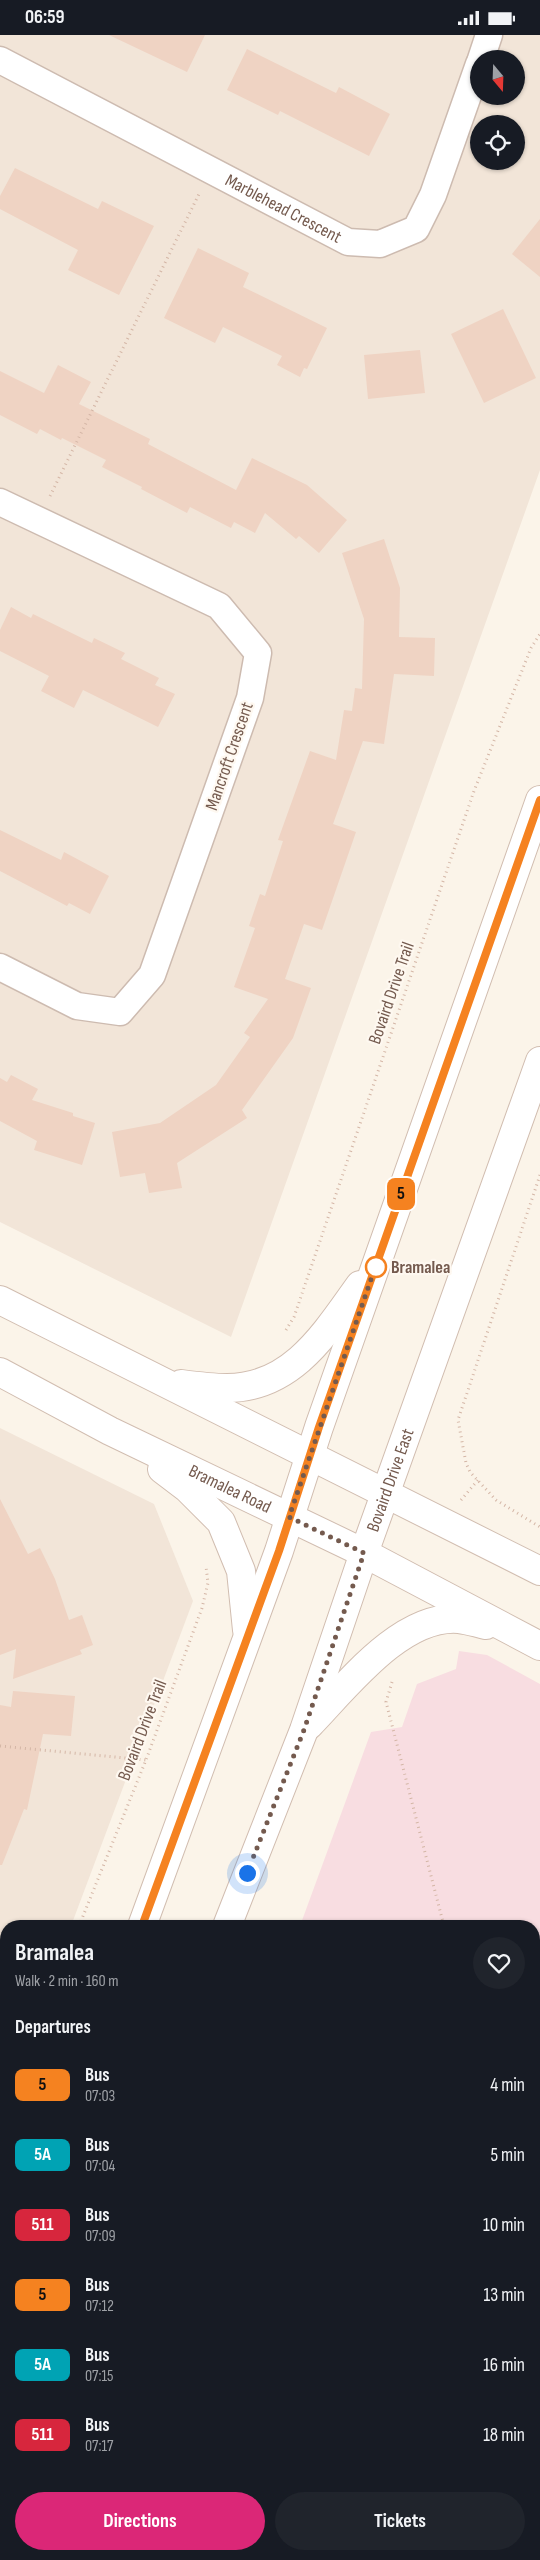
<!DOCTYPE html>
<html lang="en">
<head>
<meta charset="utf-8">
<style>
  :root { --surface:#171b24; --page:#20242c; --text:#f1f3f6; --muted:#9ea1a6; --accent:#db2777 }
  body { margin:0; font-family:"Sofia Sans Condensed",sans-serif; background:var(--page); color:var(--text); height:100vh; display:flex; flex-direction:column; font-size:19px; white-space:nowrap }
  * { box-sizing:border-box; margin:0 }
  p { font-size:16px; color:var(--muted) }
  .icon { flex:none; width:28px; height:28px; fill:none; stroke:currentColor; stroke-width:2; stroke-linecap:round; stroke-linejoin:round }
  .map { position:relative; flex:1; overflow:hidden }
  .sheet { position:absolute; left:0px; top:1885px; width:540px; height:640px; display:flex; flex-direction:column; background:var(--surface); border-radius:20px 20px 0 0; box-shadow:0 1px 4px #0004 }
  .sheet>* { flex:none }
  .badge { padding:0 10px; border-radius:8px; font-size:18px; line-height:32px }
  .needle { width:32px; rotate:161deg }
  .fabs { position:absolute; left:470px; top:15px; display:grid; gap:10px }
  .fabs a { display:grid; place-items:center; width:55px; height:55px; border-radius:50%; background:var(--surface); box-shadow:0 1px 4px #0004; font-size:25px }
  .you { position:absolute; width:25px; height:25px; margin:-12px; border:4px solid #fff; border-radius:50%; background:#1a73e8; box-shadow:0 0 0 8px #1a73e833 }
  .map>.badge { position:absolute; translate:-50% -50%; box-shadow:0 0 0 2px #fff }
  h2 { padding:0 15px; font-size:19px; line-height:45px }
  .round { display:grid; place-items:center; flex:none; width:52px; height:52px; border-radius:26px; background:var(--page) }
  .head { display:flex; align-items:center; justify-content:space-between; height:85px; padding:0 15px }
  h1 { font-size:24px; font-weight:700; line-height:38px }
  .button { display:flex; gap:10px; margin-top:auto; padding:10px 15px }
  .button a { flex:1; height:58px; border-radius:30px; background:var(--accent); color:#fff; font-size:20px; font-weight:700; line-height:58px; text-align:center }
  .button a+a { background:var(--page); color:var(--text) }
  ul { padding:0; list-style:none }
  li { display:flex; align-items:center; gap:15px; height:70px; padding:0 15px }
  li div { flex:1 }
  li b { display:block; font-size:19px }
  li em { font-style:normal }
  li .badge { min-width:55px; font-weight:700; text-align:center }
  .status { display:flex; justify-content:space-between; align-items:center; height:35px; padding:0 25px; background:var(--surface); direction:ltr }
  .status svg { height:14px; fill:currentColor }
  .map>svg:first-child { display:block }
</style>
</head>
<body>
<div class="status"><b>06:59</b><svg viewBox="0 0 49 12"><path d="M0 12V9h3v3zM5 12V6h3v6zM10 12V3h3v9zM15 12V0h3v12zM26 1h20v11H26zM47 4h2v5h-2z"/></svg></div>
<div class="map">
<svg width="540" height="2525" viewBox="0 0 540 2525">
  <rect width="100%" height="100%" fill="#fbf4e9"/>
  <g fill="#f2e5d8" fill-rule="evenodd">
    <path d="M0 0H540V435L231 1302 0 1187ZM479 24H516V61H479ZM479 89H516V126H479Z"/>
    <polygon points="0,1393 154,1469 193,1566 71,1891 6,1891 6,2063 0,2079"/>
  </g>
  <polygon fill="#f8dde1" points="459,1616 487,1620 540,1649 540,2525 69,2525 71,2519 534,2519 534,1891 300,1891 371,1697 402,1692 417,1649 456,1634"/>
  <g fill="#efd3c3">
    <polygon points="109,0 205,0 187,37"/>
    <polygon points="247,14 336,58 339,52 390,79 369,121 280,76 278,80 227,55"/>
    <polygon points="15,133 98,174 102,166 154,191 119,260 68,235 78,215 0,174 0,161"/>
    <polygon points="540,184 540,242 512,219"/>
    <polygon points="198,213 249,238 243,252 327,293 307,334 304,333 300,342 277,330 282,321 223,292 215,308 164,283"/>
    <polygon points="503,274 536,343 484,368 451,299"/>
    <polygon points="420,315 425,358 368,364 364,320"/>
    <polygon points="58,330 91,347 79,369 150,404 148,409 236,455 252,423 307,450 347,485 319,518 299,501 296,504 265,478 255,498 234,487 231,493 190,472 187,478 141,454 142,452 102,432 106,425 62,403 61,405 40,394 37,399 0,380 0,336 44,358"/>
    <polygon points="384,504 400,553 399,602 435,603 434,641 394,639 384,709 363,706 333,789 356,797 322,895 304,889 285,944 311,953 293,1003 242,1075 247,1083 177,1128 182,1153 149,1158 145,1138 120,1142 112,1097 160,1088 216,1050 250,1002 244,998 268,964 234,952 255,893 249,891 260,859 265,861 283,806 278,805 310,716 336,725 344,675 352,676 355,653 362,654 364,584 342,518"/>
    <polygon points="11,572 31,583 33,579 92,608 94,603 125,618 121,624 159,643 155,650 175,659 158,692 83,655 74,673 41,656 49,641 0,616 0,595"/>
    <polygon points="0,795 61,825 64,817 109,841 90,879 69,868 67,871 0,836"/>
    <polygon points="11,1040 38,1054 32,1065 73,1078 73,1081 95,1088 82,1130 34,1115 37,1106 0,1086 0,1043 7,1047"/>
    <polygon points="0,1464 28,1519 40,1513 55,1544 69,1585 82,1580 93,1610 80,1615 82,1619 13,1644 16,1614 0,1620"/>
    <polygon points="13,1656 75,1661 71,1701 43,1699 27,1775 24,1774 2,1830 0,1830 0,1670 11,1672"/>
  </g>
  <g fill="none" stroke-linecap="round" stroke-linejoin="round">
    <g stroke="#cdbbb0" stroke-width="16">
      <g id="lane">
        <polyline points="534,2115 540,2117"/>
        <polyline points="173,2525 175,2519"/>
      </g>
    </g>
    <g stroke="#cdbbb0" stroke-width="29">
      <g id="street">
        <polyline points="481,24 489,0"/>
        <path id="s1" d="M0 25 348 207 380 209 416 194 433 160 479 29"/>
        <polyline points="0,467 219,571 258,618 250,663 152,940 120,977 77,971 0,932"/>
      </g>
    </g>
    <g stroke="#d1bdb0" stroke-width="30">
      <g id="secondary">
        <polyline points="0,1265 540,1536"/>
        <path id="s2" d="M0 1337 110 1396 364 1518 540 1611"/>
        <path d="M181 1349C196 1351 212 1353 227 1353 293 1353 326 1297 360 1250"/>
        <polyline points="162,1434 187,1453 221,1487 241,1536 247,1595"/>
        <path d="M309 1690C346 1652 401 1579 459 1584 468 1585 477 1588 486 1590"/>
        <polyline points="142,1891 279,1516 319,1392 540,765"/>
        <path id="s3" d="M227 1891 304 1695 364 1518 540 1026"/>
        <polyline points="0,2287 6,2269"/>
        <polyline points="0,2518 6,2501"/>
      </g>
    </g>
    <g stroke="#d4b6a6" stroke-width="3" stroke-dasharray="1 4" stroke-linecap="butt">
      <polyline points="50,461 199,159"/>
      <polyline points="540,1140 458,1385 466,1428 470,1437 496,1465 540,1492"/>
      <polyline points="286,1295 294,1282 474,756 531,613 540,599"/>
      <polyline points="461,1465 478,1445"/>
      <polyline points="392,1647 386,1667 444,1891"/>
      <polyline points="0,1711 146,1725"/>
      <polyline points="79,1891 146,1725 202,1573 208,1548 206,1531"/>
      <polyline points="534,2070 540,2072"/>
      <polyline points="0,2178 6,2161"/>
      <polyline points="534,2205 540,2189"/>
      <polyline points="405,2525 408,2519"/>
    </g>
    <use href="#lane" stroke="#fff" stroke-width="14"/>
    <use href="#street" stroke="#fff" stroke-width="26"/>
    <use href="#secondary" stroke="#fff" stroke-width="28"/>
  </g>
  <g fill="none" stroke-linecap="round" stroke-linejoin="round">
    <g stroke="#fff" stroke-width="11">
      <polyline id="line" points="142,1891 279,1516 319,1392 540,765"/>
    </g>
    <use href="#line" stroke="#f58220" stroke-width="8"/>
    <polyline stroke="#745a4e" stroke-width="5" stroke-dasharray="0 9" points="247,1838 304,1695 364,1518 289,1482 377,1227 376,1232"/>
  </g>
  <circle fill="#fff" stroke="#f58220" stroke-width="2.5" cx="376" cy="1232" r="10"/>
  <g text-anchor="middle" stroke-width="4.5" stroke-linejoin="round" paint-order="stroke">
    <g font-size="18" fill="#745a4e" stroke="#fef8f0">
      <text dy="6" stroke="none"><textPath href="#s1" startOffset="320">Marblehead Crescent</textPath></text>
      <text transform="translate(229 721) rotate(-71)" y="6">Mancroft Crescent</text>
      <text transform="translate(391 958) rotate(-71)" y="6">Bovaird Drive Trail</text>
      <text dy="6" stroke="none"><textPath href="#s3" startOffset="475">Bovaird Drive East</textPath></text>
      <text dy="6" stroke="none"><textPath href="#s2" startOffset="258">Bramalea Road</textPath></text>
      <text transform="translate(142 1695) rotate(-69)" y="6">Bovaird Drive Trail</text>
    </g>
    <g font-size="18" font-weight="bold" fill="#745a4e" stroke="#fef8f0" text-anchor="start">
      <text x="391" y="1238">Bramalea</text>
    </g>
  </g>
</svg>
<div class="fabs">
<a><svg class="needle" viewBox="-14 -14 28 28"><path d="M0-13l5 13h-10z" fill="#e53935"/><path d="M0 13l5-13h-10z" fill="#9ea1a6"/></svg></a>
<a><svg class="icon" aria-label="locate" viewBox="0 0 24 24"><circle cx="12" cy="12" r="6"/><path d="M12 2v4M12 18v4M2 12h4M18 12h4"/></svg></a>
</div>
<div class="you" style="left:247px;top:1838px"></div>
<b class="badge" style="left:401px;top:1159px;background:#f58220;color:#111">5</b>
<section class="sheet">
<div class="head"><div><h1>Bramalea</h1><p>Walk · 2 min · 160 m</p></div><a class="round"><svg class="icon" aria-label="heart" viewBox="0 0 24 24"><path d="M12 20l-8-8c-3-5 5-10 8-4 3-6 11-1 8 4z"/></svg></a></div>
<h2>Departures</h2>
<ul>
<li><span class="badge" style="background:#f58220;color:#111">5</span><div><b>Bus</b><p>07:03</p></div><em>4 min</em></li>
<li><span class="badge" style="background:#00a3b4;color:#fff">5A</span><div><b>Bus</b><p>07:04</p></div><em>5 min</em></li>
<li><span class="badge" style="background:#d7263d;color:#fff">511</span><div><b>Bus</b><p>07:09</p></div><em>10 min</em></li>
<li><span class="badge" style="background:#f58220;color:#111">5</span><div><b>Bus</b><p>07:12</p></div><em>13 min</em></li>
<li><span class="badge" style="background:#00a3b4;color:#fff">5A</span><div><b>Bus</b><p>07:15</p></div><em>16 min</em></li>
<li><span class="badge" style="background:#d7263d;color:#fff">511</span><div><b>Bus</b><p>07:17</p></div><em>18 min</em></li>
</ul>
<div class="button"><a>Directions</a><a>Tickets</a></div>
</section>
</div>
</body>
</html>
